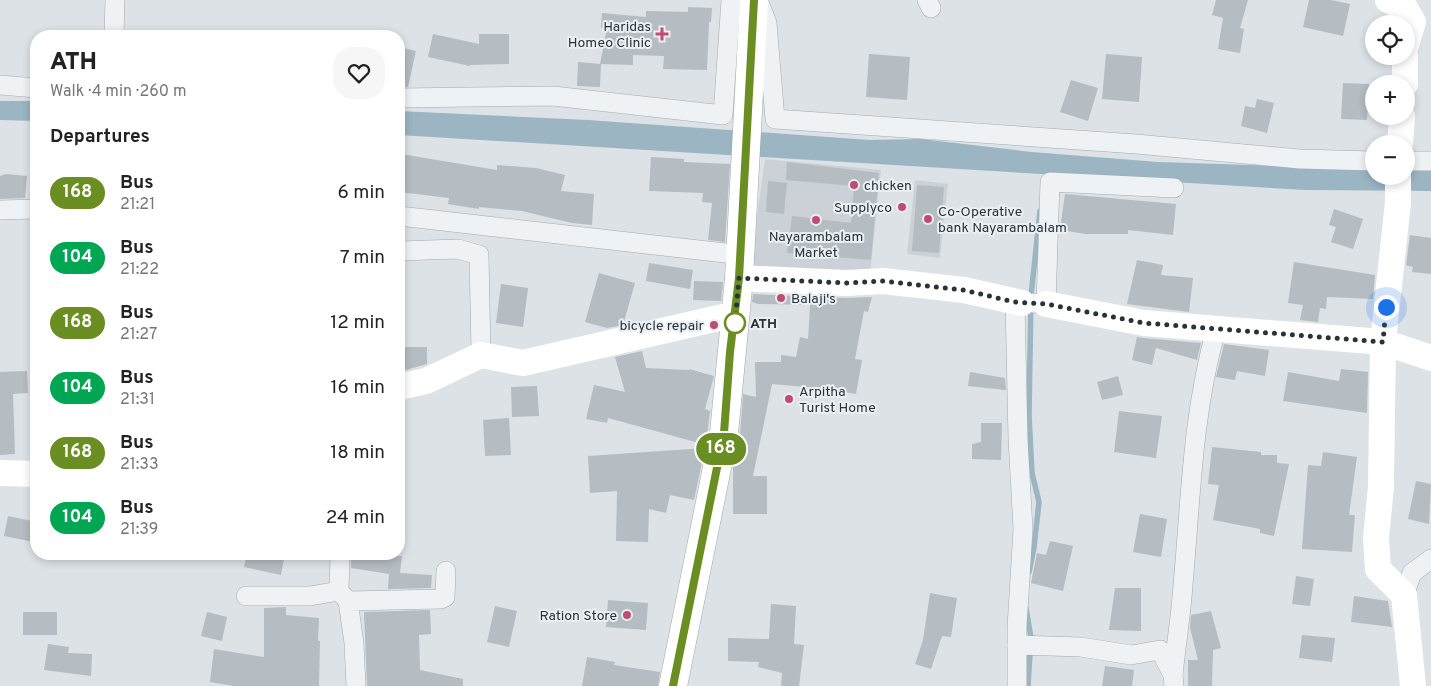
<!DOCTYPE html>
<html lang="en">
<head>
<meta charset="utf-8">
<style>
  :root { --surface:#fff; --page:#f6f6f6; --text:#222; --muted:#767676 }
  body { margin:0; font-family:Overpass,sans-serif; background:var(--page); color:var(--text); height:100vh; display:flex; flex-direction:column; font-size:19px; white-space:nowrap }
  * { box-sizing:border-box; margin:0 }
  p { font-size:16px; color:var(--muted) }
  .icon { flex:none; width:28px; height:28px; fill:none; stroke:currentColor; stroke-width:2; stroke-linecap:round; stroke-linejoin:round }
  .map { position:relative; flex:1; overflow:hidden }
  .details { position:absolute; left:30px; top:30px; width:375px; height:530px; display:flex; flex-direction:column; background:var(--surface); border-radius:20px; box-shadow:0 2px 8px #0003 }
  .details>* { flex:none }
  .badge { padding:0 10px; border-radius:16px; font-size:18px; line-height:32px }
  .controls { position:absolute; left:1365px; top:15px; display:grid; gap:10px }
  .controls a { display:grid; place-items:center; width:50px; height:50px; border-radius:50%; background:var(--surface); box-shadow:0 2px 8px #0003; font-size:25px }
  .you { position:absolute; width:25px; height:25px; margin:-12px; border:4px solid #fff; border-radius:50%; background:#1a73e8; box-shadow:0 0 0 8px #1a73e833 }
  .map>.badge { position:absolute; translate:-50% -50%; box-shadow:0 0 0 2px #fff }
  h2 { padding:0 20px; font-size:19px; line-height:45px }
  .round { display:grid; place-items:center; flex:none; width:52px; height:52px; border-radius:20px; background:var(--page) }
  .summary { display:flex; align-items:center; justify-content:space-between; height:85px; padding:0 20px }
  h1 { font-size:24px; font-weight:800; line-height:38px }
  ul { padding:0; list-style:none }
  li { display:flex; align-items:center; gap:15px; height:65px; padding:0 20px }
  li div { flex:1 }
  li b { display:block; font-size:19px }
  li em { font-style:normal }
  li .badge { min-width:55px; font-weight:700; text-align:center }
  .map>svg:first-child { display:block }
</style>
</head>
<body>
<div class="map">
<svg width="1431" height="686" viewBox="0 0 1431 686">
  <rect width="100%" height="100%" fill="#dde2e6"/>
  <g fill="#cbd1d7">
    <polygon points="765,159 881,170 869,283 749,273"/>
    <polygon points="915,180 948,184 940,258 907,254"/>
  </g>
  <g fill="#9bb5c3">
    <polygon points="0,101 36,101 36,121 0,120"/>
    <polygon points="399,111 588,120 870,140 921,139 1032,152 1158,162 1374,169 1374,176 1406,176 1406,170 1431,170 1431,191 1304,190 399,135"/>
  </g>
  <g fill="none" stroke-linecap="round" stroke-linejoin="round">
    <g stroke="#9bb5c3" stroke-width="5.5">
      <polyline points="1029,572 1034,548 1039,502 1032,473 1029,415 1031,296 1040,211"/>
      <polyline points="1026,608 1031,638 1028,686"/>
    </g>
  </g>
  <g fill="#b5bcc2">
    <polygon points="1216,0 1248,0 1240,28 1244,29 1240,53 1218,49 1223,18 1212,15"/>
    <polygon points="1309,0 1331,0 1350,4 1343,36 1303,27"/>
    <polygon points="688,7 712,8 711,22 709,22 707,70 663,69 664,56 633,55 633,65 600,64 607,28 601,28 602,13 646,17 646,11 688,12"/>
    <polygon points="433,34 479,44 479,34 509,34 509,64 470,65 470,66 428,57"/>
    <polygon points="399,47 416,51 408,87 399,87"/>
    <polygon points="869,54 910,57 907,100 866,97"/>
    <polygon points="1106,54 1142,57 1139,102 1102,99"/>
    <polygon points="578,62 601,64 600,87 577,86"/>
    <polygon points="1071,80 1098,88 1088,121 1060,112"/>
    <polygon points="1343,83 1369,84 1367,120 1341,119"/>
    <polygon points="1257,99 1274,103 1267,133 1241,126 1245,106 1255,108"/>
    <polygon points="401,154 497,170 497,165 536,168 565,175 561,191 594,194 592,225 572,223 522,211 479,207 479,209 448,204 449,198 399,192"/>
    <polygon points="651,157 684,159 684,162 730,164 725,242 708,240 712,203 702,202 703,193 649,191"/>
    <polygon points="787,162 879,173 871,260 787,253 792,216 851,223 854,186 786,180"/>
    <polygon points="6,174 27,176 25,198 0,199 0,176"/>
    <polygon points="768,181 787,183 784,214 766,212"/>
    <polygon points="917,185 944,187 939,253 912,251"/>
    <polygon points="1065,194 1176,204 1173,235 1128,230 1128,234 1086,234 1060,230"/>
    <polygon points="1334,209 1363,219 1353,249 1331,242 1336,227 1329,225"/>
    <polygon points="1410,235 1431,238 1431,274 1412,272 1413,267 1406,265"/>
    <polygon points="1137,260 1163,265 1161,275 1193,278 1189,312 1127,304"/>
    <polygon points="1294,262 1375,275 1373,299 1327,297 1326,309 1320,308 1318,322 1300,320 1303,305 1288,303"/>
    <polygon points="649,263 693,270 690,289 646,281"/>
    <polygon points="599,273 635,283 623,325 607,328 585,322"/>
    <polygon points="694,281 723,282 721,301 693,300"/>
    <polygon points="501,284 528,288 523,327 496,323"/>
    <polygon points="753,294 846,298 872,297 868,312 864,311 855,359 862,360 856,394 827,389 772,384 753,476 767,476 767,514 733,514 733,465 740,435 743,394 756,397 755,362 781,362 781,355 796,357 800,337 808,339 810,305 758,304 752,302"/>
    <polygon points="1137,337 1143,338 1201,343 1197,360 1156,348 1152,365 1132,360"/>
    <polygon points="1224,344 1269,350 1265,376 1237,371 1235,380 1216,377"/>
    <polygon points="399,347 427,347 427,364 399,372"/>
    <polygon points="642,351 646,368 689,370 689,369 714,376 705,409 710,411 706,445 608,418 607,423 586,419 594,385 625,392 615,357"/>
    <polygon points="1341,369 1368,372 1367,413 1283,401 1288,372 1339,381"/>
    <polygon points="27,371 28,393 13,394 15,454 0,455 0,372"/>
    <polygon points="970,372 1005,378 1006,390 968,386"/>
    <polygon points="1118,376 1123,395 1102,400 1097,382"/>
    <polygon points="537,386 539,416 512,417 511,387"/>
    <polygon points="1119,411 1162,416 1156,458 1114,452"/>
    <polygon points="509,418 511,455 485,456 483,420"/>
    <polygon points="981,423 1002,423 1001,460 972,459 972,444 981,442"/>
    <polygon points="1212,447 1261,452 1261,455 1277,455 1277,463 1289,464 1274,536 1260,533 1260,529 1213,520 1219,485 1208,484"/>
    <polygon points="705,448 694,500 670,495 666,513 649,509 648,542 616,541 617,491 590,493 588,456"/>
    <polygon points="1323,452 1357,457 1349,515 1355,515 1352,552 1302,549 1308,465 1321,466"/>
    <polygon points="1416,481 1431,484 1429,524 1408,519"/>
    <polygon points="1140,514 1167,519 1161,557 1133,552"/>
    <polygon points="8,516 36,522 34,542 4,536"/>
    <polygon points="1050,541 1073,546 1063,591 1031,583 1037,553 1046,555"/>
    <polygon points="247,554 285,554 281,575 244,567"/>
    <polygon points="351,554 402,556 400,573 432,575 431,588 388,589 389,574 351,568"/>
    <polygon points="1296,576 1314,579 1310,606 1292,604"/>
    <polygon points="1115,588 1141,588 1141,631 1109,630"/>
    <polygon points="930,593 957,598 951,637 942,636 931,669 915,664 923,640"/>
    <polygon points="1354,596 1388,601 1392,627 1351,622"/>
    <polygon points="608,600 648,603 646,630 606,627"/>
    <polygon points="771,604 796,606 794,644 804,645 799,686 781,686 782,673 758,667 759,662 728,661 728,638 769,639"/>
    <polygon points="495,606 517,611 509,647 487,642"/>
    <polygon points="286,607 286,615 319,618 318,641 320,641 319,686 234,686 210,682 214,649 264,657 264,608"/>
    <polygon points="430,610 431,634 419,635 420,670 463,679 463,686 367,686 364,612"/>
    <polygon points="1211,611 1221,648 1213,650 1212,686 1188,686 1188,660 1198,660 1190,628 1191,615"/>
    <rect x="23" y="612" width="34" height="23"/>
    <polygon points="207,612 227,617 222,641 201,636"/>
    <polygon points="1302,635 1335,638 1332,662 1299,658"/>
    <polygon points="48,644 69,647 68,653 92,654 91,676 44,670"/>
    <polygon points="587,657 615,662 614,665 660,672 658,686 582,686"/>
    <polygon points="1105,666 1134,670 1132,686 1102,686"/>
  </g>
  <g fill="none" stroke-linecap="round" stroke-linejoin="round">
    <g stroke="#a3aaaf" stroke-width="20">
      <g id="street">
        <polyline points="758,0 767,23 775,119 1136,144 1300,159 1374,161"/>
        <polyline points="927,0 931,8"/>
        <polyline points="114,36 115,0"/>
        <polyline points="0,85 36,88"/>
        <polyline points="399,98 553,96 723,115 731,0"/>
        <polyline points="1406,161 1431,161"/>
        <polyline points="0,210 36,209"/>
        <polyline points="399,216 725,253"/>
        <polyline points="399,251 458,249 479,255 481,355"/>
        <polyline points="1015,302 1018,439 1023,529 1017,627 1017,686"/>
        <polyline points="1033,303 1046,304 1050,182 1174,188"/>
        <polyline points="340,554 339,591 347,600"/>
        <polyline points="1404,595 1412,573 1431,559"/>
        <polyline points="246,596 310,596 339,591"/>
        <polyline points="1017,645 1081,647 1131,655 1160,650 1173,675"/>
        <polyline points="356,686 354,643 348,601 441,599 445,597 446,571"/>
        <path d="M1174 686 1173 675C1176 645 1181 615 1183 585 1191 498 1192 415 1216 330"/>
      </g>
    </g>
    <g stroke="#9ea8b0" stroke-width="29">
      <polyline id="primary" points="673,686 724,433 739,278 754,0"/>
    </g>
    <use href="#street" stroke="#eff2f4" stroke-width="19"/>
    <g stroke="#fff" stroke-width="26">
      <polyline points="1388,0 1405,8 1413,22 1406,45"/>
      <polyline points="1405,56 1405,84"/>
      <polyline points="1400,144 1402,116"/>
      <polyline points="1398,176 1398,202 1383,342 1381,486 1376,538 1378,569 1404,595 1413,686"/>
      <polyline points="739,278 847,283 883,281 964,290 1022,303"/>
      <polyline points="1046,304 1144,323 1383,342 1431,358"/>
      <polyline points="399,387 426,381 481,355 523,363 736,314"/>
      <polyline points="0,473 36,474"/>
    </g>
    <use href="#primary" stroke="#fff" stroke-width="28"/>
  </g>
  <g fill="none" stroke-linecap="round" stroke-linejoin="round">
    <g stroke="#fff" stroke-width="11">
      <polyline id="line" points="673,686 724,433 730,352 739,278 754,0"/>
    </g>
    <use href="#line" stroke="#6b8e23" stroke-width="8"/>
    <polyline stroke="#28323b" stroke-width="5" stroke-dasharray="0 9" points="735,323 739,278 847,283 883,281 964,290 1014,302 1046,304 1144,323 1383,342 1386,307"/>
  </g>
  <g fill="#c14c71" stroke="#ecf0f3" stroke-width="2">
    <path d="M659.5 26.5h5v5h5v5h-5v5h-5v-5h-5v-5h5z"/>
    <circle cx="854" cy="185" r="5"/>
    <circle cx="902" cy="207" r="5"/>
    <circle cx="928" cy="219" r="5"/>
    <circle cx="816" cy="220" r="5"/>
    <circle cx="781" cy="298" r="5"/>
    <circle cx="714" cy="325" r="5"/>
    <circle cx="789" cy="399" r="5"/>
    <circle cx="627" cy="615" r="5"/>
  </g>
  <circle fill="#fff" stroke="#6b8e23" stroke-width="2.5" cx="735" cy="323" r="10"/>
  <g text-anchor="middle" stroke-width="4" stroke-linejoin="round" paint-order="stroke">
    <g font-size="14" fill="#28323b" stroke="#ecf0f3" text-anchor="end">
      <text x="651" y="31">Haridas<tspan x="651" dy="16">Homeo Clinic</tspan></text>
      <text x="864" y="190" text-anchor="start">chicken</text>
      <text x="892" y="212">Supplyco</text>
      <text x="938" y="216" text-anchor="start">Co-Operative<tspan x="938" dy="16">bank Nayarambalam</tspan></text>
      <text x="816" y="241" text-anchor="middle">Nayarambalam<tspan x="816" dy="16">Market</tspan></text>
      <text x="791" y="303" text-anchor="start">Balaji's</text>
      <text x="704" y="330">bicycle repair</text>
      <text x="799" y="396" text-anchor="start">Arpitha<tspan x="799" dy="16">Turist Home</tspan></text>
      <text x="617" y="620">Ration Store</text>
    </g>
    <g font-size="14" font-weight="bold" fill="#28323b" stroke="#ecf0f3" text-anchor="start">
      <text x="750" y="328">ATH</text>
    </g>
  </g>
</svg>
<div class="controls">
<a><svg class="icon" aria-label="locate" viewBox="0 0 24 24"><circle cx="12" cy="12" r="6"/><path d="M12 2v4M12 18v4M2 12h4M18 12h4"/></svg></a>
<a>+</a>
<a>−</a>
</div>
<div class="you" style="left:1386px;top:307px"></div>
<b class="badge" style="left:721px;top:449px;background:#6b8e23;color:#fff">168</b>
<section class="details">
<div class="summary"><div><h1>ATH</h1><p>Walk · 4 min · 260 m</p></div><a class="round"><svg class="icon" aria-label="heart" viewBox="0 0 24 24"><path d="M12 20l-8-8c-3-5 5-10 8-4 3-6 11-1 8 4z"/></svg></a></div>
<h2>Departures</h2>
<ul>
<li><span class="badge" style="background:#6b8e23;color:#fff">168</span><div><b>Bus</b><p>21:21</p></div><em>6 min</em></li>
<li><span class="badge" style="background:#00a651;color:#fff">104</span><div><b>Bus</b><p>21:22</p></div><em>7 min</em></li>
<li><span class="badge" style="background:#6b8e23;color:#fff">168</span><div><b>Bus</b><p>21:27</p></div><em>12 min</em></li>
<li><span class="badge" style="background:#00a651;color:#fff">104</span><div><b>Bus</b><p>21:31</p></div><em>16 min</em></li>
<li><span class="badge" style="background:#6b8e23;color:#fff">168</span><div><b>Bus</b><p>21:33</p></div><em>18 min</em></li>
<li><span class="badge" style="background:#00a651;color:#fff">104</span><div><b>Bus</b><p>21:39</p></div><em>24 min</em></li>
</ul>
</section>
</div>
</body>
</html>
